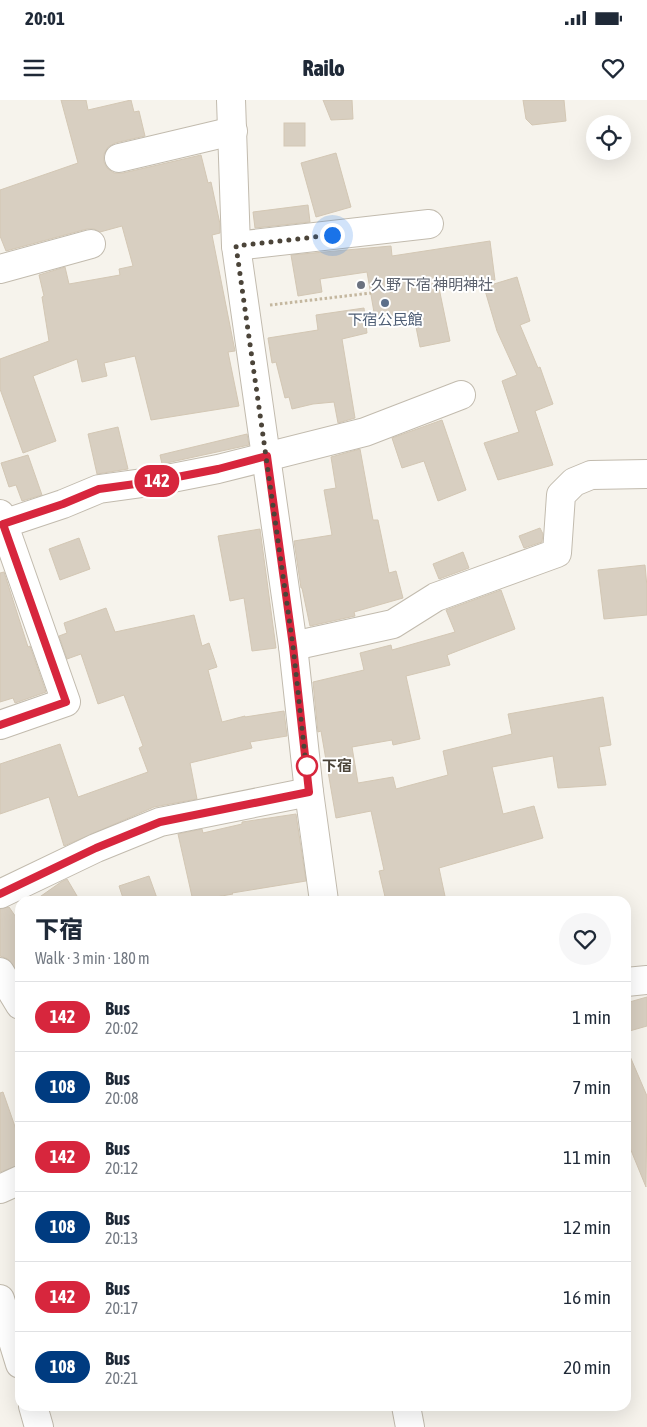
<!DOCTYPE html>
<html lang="en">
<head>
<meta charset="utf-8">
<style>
  :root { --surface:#fff; --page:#f6f6f7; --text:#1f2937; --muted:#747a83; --line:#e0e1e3 }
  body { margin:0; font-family:"Asap Condensed","Noto Sans JP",sans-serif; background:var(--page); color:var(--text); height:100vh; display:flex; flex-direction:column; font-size:19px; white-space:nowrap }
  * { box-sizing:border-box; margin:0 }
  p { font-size:16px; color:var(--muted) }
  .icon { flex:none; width:28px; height:28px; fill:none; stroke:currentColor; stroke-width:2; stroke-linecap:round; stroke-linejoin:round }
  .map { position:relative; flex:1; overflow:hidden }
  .panel { position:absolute; left:15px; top:796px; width:616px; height:515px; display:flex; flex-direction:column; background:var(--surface); border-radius:15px; box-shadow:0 5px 20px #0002 }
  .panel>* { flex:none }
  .badge { padding:0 10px; border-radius:16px; font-size:18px; line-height:32px }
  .fabs { position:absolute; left:586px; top:15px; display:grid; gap:10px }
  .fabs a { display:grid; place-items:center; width:45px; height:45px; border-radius:50%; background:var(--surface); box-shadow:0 5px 20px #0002; font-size:25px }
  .you { position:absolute; width:25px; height:25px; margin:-12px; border:4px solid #fff; border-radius:50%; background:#1a73e8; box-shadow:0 0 0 8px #1a73e833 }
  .map>.badge { position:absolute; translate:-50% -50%; box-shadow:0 0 0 2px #fff }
  .round { display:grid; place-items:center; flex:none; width:52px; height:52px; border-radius:26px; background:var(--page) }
  .overview { display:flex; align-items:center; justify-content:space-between; height:85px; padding:0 20px }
  h1 { font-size:24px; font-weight:800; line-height:38px }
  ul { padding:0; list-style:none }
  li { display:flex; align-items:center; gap:15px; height:70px; padding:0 20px; border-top:1px solid var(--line) }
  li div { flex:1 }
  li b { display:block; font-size:19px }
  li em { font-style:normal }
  li .badge { min-width:55px; font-weight:700; text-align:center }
  .status { display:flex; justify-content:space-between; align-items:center; height:35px; padding:0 25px; background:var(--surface); direction:ltr }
  .status svg { height:14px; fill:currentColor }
  header { display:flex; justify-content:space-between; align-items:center; height:65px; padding:0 20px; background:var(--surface); font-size:22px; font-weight:800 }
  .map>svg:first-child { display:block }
</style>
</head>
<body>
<div class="status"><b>20:01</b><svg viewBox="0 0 49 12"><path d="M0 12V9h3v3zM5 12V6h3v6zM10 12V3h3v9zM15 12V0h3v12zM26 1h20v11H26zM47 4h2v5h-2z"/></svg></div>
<header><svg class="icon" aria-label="menu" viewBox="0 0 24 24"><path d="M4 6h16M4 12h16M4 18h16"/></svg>Railo<svg class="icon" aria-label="heart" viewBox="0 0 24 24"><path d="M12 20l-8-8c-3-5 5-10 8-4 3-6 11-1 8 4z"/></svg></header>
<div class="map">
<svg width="647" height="1327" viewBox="0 0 647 1327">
  <rect width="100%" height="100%" fill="#f6f3ec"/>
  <g fill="#d8cfc1" stroke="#d3c7b4">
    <polygon points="61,0 86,0 88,10 131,0 134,12 139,11 145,36 115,43 108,47 104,54 104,62 107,68 114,73 123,73 201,55 208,83 211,82 220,124 220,133 212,135 235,251 228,252 239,306 151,320 135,256 104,263 107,276 82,282 77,259 33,276 56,341 23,353 0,289 0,259 49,241 42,197 44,196 39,175 65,167 69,184 120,175 119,169 133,166 122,126 100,132 94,129 87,129 6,151 0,136 0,90 78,63"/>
    <polygon points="323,0 352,0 353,19 331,20"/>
    <polygon points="523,0 564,0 566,21 532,25 526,19"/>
    <rect x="284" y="23" width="21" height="23"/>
    <polygon points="336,53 351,107 316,117 301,63"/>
    <polygon points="308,105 310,122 255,128 253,112"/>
    <polygon points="490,141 495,180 439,188 450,241 420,247 413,212 375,218 367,172 320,179 322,192 298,196 291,155 391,146 392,156"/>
    <polygon points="517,177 530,221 520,225 538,268 540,267 553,304 535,311 553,365 498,380 484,343 519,332 502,281 517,275 497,231 484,187"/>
    <polygon points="364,208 367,233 342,239 355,318 338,323 334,302 313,304 292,309 289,297 285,298 276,262 272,263 268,238 318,230 316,215"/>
    <polygon points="442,320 466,390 438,401 424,361 402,368 392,338"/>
    <polygon points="118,327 128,369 97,374 88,334"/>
    <polygon points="247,334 249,345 162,364 160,355"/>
    <polygon points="360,349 373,420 378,420 389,473 396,471 403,498 354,512 355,516 310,526 302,488 301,488 294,441 332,435 324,390 336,388 331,357"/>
    <polygon points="28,355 42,395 22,401 16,385 9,387 1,363"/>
    <polygon points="540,428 543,434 542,442 524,448 519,436"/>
    <polygon points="260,429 276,548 252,551 244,498 230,501 218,436"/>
    <polygon points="79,438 90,469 60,480 49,449"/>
    <polygon points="463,452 469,468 439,479 433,464"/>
    <polygon points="645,465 647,487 647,515 604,519 598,470"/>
    <polygon points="4,472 28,547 30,546 46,592 15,603 13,598 0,602 0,473"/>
    <polygon points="501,490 515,529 447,555 450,565 406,576 420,639 393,645 392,640 352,647 358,683 393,677 396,689 448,675 443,651 512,634 508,614 603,597 611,645 599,647 606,685 558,688 553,656 492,667 503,714 534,706 543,738 439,768 446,801 386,801 379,771 384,770 371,711 336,718 321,631 318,632 313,582 364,570 360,553 391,545 392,550 455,532 446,510"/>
    <polygon points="106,508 115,532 194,515 202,546 209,543 217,567 208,570 222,622 245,616 245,617 284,611 287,636 250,642 252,648 190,663 197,699 154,707 64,746 49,697 0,714 0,664 60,644 78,697 148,672 139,648 143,646 124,595 98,604 81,554 67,559 59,536 67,533 64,523"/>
    <polygon points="296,714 306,781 232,793 233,794 193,801 178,734 202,729 203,733 242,724 242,722"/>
    <polygon points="149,776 158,801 124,801 119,786"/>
    <polygon points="67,779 80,801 34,801 61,782"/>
    <polygon points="9,807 20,823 20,875 8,859 0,856 0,809"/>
    <polygon points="647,897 647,926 626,932 626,903"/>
    <polygon points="626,947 647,996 646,1087 626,1038"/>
    <polygon points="3,992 20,1041 20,1065 0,1072 0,993"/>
  </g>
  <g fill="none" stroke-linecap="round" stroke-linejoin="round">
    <g stroke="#c2bbae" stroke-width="30">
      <g id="minor">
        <polyline points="231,0 236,146 293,546 309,692 324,801"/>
        <polyline points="119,58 233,31"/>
        <polyline points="236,146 429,124"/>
        <polyline points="0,169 91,144"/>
        <polyline points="0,414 66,602 0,625"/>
        <polyline points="3,424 63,404 99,389 157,381 218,369 365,332 461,295"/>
        <polyline points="293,546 393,524 436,497 557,453 561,395 574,382 591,375 647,374"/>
        <polyline points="0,794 96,748 160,722 309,692"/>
        <polyline points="0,872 20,905"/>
        <polyline points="626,882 647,880"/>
        <polyline points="0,1089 20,1080"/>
        <polyline points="0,1199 20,1264"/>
        <polyline points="33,1306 39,1327"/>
        <polyline points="406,1306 410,1327"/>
      </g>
    </g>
    <polyline stroke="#c4b79f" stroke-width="3" stroke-dasharray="2.5 2.5" stroke-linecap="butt" points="270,205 371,193"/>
    <use href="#minor" stroke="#fff" stroke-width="28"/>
  </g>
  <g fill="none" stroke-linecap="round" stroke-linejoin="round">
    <g stroke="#fff" stroke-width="11">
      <polyline id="line" points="0,625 66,602 3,424 63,404 99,389 157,381 218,369 267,356 293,546 309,692 160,722 96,748 0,794"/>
    </g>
    <use href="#line" stroke="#d7263d" stroke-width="8"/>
    <polyline stroke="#4b4439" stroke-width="5" stroke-dasharray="0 9" points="307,666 307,674 293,546 236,146 332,135"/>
  </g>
  <circle fill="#6b7280" stroke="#fff" stroke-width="2" cx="361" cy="185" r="5"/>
  <circle fill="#5c6f8a" stroke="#fff" stroke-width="2" cx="385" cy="203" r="5"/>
  <circle fill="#fff" stroke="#d7263d" stroke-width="2.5" cx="307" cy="666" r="10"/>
  <g text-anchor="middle" stroke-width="4" stroke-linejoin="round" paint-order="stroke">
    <g font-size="15" fill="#5b616d" stroke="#fff" text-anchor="start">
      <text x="371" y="190">久野下宿 神明神社</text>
    </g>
    <g font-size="15" fill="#4e5e75" stroke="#fff">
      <text x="385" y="225">下宿公民館</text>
    </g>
    <g font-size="15" font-weight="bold" fill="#4b4439" stroke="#fff" text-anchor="start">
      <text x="322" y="671">下宿</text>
    </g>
  </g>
</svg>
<div class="fabs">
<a><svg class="icon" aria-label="locate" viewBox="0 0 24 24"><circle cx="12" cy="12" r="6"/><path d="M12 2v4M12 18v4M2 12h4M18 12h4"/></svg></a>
</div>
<div class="you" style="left:332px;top:135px"></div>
<b class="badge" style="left:157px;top:381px;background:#d7263d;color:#fff">142</b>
<section class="panel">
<div class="overview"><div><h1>下宿</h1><p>Walk · 3 min · 180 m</p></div><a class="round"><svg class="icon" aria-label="heart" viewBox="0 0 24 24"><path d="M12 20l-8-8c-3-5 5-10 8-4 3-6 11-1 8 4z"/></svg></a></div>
<ul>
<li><span class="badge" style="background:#d7263d;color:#fff">142</span><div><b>Bus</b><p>20:02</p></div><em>1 min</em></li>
<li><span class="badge" style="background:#003b80;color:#fff">108</span><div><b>Bus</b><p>20:08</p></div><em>7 min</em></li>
<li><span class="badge" style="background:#d7263d;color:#fff">142</span><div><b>Bus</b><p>20:12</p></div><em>11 min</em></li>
<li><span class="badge" style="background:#003b80;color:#fff">108</span><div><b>Bus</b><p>20:13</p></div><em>12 min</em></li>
<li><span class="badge" style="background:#d7263d;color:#fff">142</span><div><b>Bus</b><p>20:17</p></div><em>16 min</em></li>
<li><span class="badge" style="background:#003b80;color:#fff">108</span><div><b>Bus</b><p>20:21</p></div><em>20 min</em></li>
</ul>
</section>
</div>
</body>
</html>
